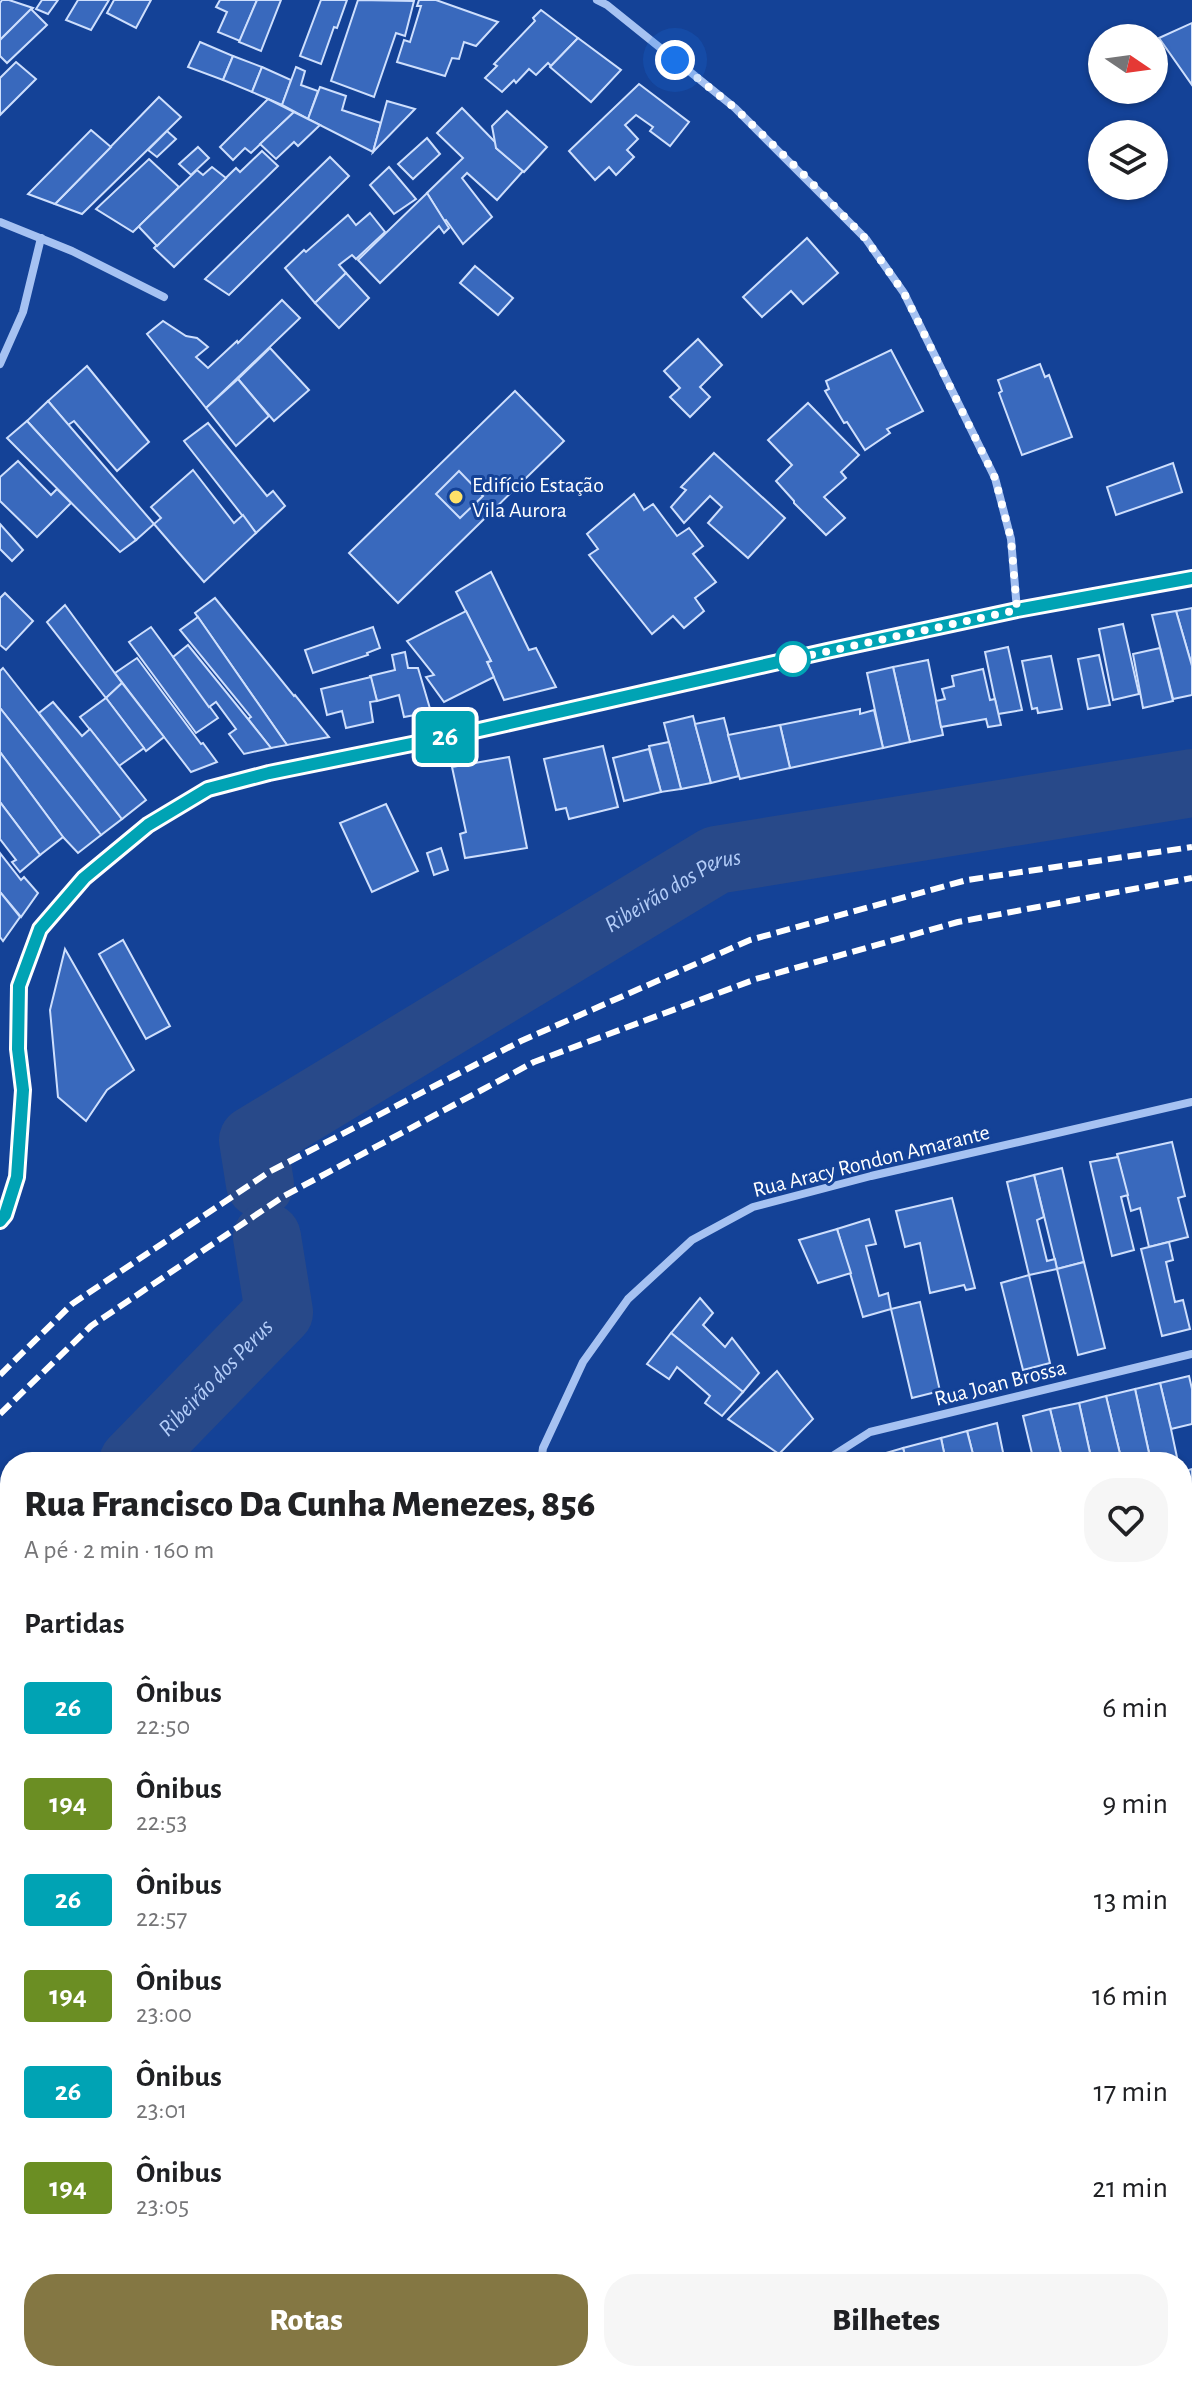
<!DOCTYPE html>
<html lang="pt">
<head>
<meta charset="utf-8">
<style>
  :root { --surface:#fff; --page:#f6f6f6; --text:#202124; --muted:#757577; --accent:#847743 }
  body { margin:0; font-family:"Alegreya Sans",sans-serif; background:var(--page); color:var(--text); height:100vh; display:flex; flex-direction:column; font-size:30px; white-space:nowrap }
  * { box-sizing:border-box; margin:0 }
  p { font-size:26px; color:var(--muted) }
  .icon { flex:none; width:44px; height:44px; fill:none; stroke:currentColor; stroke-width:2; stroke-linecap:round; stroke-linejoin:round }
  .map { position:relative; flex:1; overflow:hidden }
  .panel { position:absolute; left:0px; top:1452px; width:1192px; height:930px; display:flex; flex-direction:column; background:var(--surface); border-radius:32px 32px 0 0; box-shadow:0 2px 6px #0004 }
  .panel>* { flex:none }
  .badge { padding:0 16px; border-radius:6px; font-size:28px; line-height:52px }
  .needle { width:52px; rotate:103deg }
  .buttons { position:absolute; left:1088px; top:24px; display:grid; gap:16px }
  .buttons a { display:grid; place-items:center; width:80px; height:80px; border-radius:50%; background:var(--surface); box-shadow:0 2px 6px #0004; font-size:40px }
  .you { position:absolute; width:40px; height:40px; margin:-20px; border:6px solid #fff; border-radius:50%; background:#1a73e8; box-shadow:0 0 0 12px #1a73e833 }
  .map>.badge { position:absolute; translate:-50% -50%; box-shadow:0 0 0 4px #fff }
  h2 { padding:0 24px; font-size:30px; line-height:72px }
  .round { display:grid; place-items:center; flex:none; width:84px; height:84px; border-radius:32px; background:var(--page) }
  .headline { display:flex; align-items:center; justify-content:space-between; height:136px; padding:0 24px }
  h1 { font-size:38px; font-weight:800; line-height:60px }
  .button { display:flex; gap:16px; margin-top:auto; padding:16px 24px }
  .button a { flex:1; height:92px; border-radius:32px; background:var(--accent); color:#fff; font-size:32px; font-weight:800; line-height:92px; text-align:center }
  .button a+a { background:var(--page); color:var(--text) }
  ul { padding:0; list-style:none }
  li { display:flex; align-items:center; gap:24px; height:96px; padding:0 24px }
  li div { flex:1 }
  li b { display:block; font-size:30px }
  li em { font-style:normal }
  li .badge { min-width:88px; font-weight:700; text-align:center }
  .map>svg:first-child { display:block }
</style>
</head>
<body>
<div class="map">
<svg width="1192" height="2381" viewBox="0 0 1192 2381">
  <rect width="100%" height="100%" fill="#144297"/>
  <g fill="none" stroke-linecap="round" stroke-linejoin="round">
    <g stroke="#284989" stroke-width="68">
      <path id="s1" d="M260 1184 253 1140 716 860 1192 783"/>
      <path id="s2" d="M133 1462 279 1312 267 1237"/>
      <polyline points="0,1600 10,1590"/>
    </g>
  </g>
  <g fill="#3969bd" stroke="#cedffd" stroke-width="2">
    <polygon points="2,0 9,0 33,8 0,40 0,3"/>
    <polygon points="42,0 58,0 48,14 36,9"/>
    <polygon points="109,0 91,30 66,20 78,0"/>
    <polygon points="114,0 151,0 136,28 107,13"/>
    <polygon points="220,0 257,0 240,41 218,32 227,12 216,7"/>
    <polygon points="257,0 281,0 261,51 239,42"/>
    <polygon points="321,0 347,0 337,28 334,27 321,64 300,56"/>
    <polygon points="358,0 414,1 405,36 396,33 374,97 331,81"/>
    <polygon points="419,0 436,0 498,22 476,46 464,42 459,59 452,58 445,76 397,62 404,40 410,42 421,6 417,6"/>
    <polygon points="31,9 47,25 7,63 0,56 0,40"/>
    <polygon points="541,10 578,38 551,66 548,63 536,75 529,69 516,83 514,80 502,92 485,78 497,66 494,64 535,21 533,18"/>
    <polygon points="1192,23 1192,85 1159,38"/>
    <polygon points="578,38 621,70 591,102 550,67"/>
    <polygon points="200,42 233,56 223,80 188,67"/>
    <polygon points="233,56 262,67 252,92 223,80"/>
    <polygon points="16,62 36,79 0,115 0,78"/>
    <polygon points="262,67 291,80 282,105 252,92"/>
    <polygon points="296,67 305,71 301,85 318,91 308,119 282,105"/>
    <polygon points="639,84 689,122 670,146 650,131 653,127 636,115 625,125 638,139 627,150 634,157 616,175 609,167 595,180 569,151"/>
    <polygon points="320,87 346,96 342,110 381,123 373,152 308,119"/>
    <polygon points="159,97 181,117 82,214 55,204"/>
    <polygon points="268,99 294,112 251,153 245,148 233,160 220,147"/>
    <polygon points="387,101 415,109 373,152 382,119"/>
    <polygon points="462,108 496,143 496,148 523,171 497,200 467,173 462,178 492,217 463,244 446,220 444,221 427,193 463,158 437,133"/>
    <polygon points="507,111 547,147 524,172 496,148 492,126"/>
    <polygon points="294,112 320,125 298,146 294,142 276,159 260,144"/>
    <polygon points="91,130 111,147 55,204 28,194"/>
    <polygon points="167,131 176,139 157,157 148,150"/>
    <polygon points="427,138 440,154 413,179 398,164"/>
    <polygon points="198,147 209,158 191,175 179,164"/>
    <polygon points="262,151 278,166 174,267 154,248 236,168 240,172"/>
    <polygon points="330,157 349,176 229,295 205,279"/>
    <polygon points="149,159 179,187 133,232 96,209"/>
    <polygon points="212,167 226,178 157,246 139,227 140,225 197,170 203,175"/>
    <polygon points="389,167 416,199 394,214 370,185"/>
    <polygon points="427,193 449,228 444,233 439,226 380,283 358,260"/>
    <polygon points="370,213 385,232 356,259 352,255 339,265 346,273 315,303 285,268 304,250 306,252 348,215 356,225"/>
    <polygon points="807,238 838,273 803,304 791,291 762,317 743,297"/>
    <polygon points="475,266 513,298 498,315 460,283"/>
    <polygon points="346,273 369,298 339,328 315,303"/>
    <polygon points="282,300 300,318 206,408 147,334 163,321 186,336 197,338 208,347 196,357 208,368 237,341 238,343"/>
    <polygon points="698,339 722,365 700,387 710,397 690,417 670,397 680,388 664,371"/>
    <polygon points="270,348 309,390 274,421 238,379"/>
    <polygon points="891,350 923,411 887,429 890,433 865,450 847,422 844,423 825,391 829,389 826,381"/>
    <polygon points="1040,364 1045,377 1049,375 1072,437 1022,455 999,393 1002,391 998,380"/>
    <polygon points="87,366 149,442 117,471 74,421 68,425 48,401"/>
    <polygon points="238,379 269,416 236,446 206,408"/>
    <polygon points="515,391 564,441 398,603 349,553"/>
    <polygon points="48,401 154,524 136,540 27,421"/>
    <polygon points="808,403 859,455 841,472 846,478 824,497 845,518 826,535 794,503 794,501 776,481 792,465 768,440"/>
    <polygon points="27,421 136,540 120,552 7,438"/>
    <polygon points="208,423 267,496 273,491 285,506 256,533 184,441"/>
    <polygon points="714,453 785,518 748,558 708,523 722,507 710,496 684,523 671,507 686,490 681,487"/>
    <polygon points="18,461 51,495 57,489 71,503 37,537 0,501 0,477"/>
    <polygon points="1173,463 1182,492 1116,515 1107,487"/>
    <polygon points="193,470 234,523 243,515 256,533 204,582 154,524 161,518 151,507"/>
    <polygon points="459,471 483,496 460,518 436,494"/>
    <polygon points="634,494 644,510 653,504 677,536 689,528 703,546 693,554 716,582 695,598 704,611 684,628 673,616 652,634 589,555 598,549 587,534"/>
    <polygon points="0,524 23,550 12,561 0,549"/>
    <polygon points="491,572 529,650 536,648 556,687 504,700 487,662 491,661 456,592"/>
    <polygon points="5,593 33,621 6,650 0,645 0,598"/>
    <polygon points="215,598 294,696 295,695 329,737 287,745 195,613"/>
    <polygon points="65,605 122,683 106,698 47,622"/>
    <polygon points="1192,608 1192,666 1176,611"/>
    <polygon points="466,611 491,661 487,662 494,677 444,702 426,677 434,675 407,641"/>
    <polygon points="1176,611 1192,666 1192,695 1173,699 1152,615"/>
    <polygon points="198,617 287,745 271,748 248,719 251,717 180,630"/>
    <polygon points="1123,624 1139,694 1113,700 1099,629"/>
    <polygon points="151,627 218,718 196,733 129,642"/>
    <polygon points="373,627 380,648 367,653 368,655 313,673 305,650"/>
    <polygon points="188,645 248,719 271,748 244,754 229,734 236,729 216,702 209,707 173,657"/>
    <polygon points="1008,647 1022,710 998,714 985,652"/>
    <polygon points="1160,648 1173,701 1143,708 1133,654"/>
    <polygon points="405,652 408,668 418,668 431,712 404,717 399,695 377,701 370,676 395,670 392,655"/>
    <polygon points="1099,655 1110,705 1088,709 1078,659"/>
    <polygon points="1051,656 1062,709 1038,713 1037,708 1032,709 1022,661"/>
    <polygon points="137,658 201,744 203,743 217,762 191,772 164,737 115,673"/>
    <polygon points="928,660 943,735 910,742 893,667"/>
    <polygon points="893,667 910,742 883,748 867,673"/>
    <polygon points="3,668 122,819 101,835 0,708 0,671"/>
    <polygon points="983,669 990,700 995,699 1001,725 988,727 986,719 941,727 936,701 945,699 942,689 954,686 952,676"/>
    <polygon points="371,677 377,701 370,702 373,722 346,728 342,711 327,715 321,689"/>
    <polygon points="122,683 164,737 146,751 106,698"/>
    <polygon points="106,698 144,748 119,766 80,717"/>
    <polygon points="53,702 82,736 90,729 146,800 122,819 39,713"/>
    <polygon points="0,708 101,835 78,853 63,837 0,752"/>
    <polygon points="860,709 860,714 874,710 883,748 790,768 780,725"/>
    <polygon points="693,716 711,783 681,789 664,723"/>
    <polygon points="724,718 739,776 711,783 695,724"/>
    <polygon points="780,725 790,768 740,779 728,735"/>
    <polygon points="669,742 681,789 661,792 649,746"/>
    <polygon points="603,746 618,807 569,819 566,808 556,810 544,759"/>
    <polygon points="649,749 661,792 624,801 613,758"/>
    <polygon points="0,752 63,837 40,855 0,802"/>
    <polygon points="509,757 527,848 465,858 460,834 466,832 452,767"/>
    <polygon points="0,802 40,855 20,872 12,862 16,860 0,839"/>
    <polygon points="386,804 418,871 372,892 340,823"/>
    <polygon points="441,848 448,870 434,875 427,853"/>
    <polygon points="0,853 21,880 24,877 38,893 21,917 0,892"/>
    <polygon points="0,892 20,917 3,941 0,937"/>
    <polygon points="123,940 170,1026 146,1039 99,954"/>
    <polygon points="65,949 134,1070 107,1090 86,1121 58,1097 50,1010"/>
    <polygon points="1172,1142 1185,1196 1178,1198 1188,1237 1149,1247 1140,1208 1131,1211 1117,1154"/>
    <polygon points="1118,1157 1128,1195 1121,1197 1134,1250 1112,1256 1090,1162"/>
    <polygon points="1062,1168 1084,1262 1057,1269 1034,1175"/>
    <polygon points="1034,1175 1044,1217 1037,1220 1047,1261 1055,1259 1057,1269 1029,1275 1007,1182"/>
    <polygon points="952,1198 975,1288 966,1290 964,1285 930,1293 920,1243 905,1247 896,1211"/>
    <polygon points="869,1219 876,1244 866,1246 879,1296 888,1293 891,1309 863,1317 837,1229"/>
    <polygon points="837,1229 851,1273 818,1283 799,1240"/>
    <polygon points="1169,1242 1173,1260 1166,1262 1175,1302 1183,1300 1190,1329 1162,1336 1141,1249"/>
    <polygon points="1084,1262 1105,1348 1078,1355 1057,1269"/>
    <polygon points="1029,1275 1050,1363 1023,1370 1001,1283"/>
    <polygon points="700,1298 713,1313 703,1325 725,1347 732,1338 759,1373 743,1392 671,1333"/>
    <polygon points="920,1302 940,1391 912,1398 891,1309"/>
    <polygon points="671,1333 743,1392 722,1416 705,1403 710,1396 677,1367 669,1379 647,1364"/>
    <polygon points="777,1371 813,1419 779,1454 728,1419"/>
    <polygon points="1189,1376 1192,1389 1192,1424 1171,1429 1160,1383"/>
    <polygon points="1160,1383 1171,1429 1178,1462 1151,1462 1135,1389"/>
    <polygon points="1135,1389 1151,1462 1122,1462 1106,1396"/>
    <polygon points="1106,1396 1122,1462 1092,1462 1079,1403"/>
    <polygon points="1079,1403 1092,1462 1063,1462 1050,1409"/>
    <polygon points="1050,1409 1063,1462 1034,1462 1023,1416"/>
    <polygon points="997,1423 1005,1462 975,1462 967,1431"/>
    <polygon points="967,1431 975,1462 946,1462 941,1438"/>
    <polygon points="941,1438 946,1462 907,1462 903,1448"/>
    <polygon points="903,1448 907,1462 878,1462 876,1456"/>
    <polygon points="1192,1469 1192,1552 1182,1509 1182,1472"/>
    <polygon points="1186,1525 1192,1552 1192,1563 1182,1566 1182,1526"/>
    <polygon points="1192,1609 1192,1703 1187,1705 1184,1691 1188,1689 1182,1652 1182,1611"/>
    <polygon points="1192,1703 1192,1722 1187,1723 1182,1706"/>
    <polygon points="1192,1766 1192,1796 1182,1798 1182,1768"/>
    <polygon points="1182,2087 1192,2097 1192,2154 1191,2153 1183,2161"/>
    <polygon points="1182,2207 1187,2212 1192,2207 1192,2282 1188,2286 1182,2280"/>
    <polygon points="497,2372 575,2372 573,2381 495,2381"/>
    <polygon points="615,2372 649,2372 647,2381 613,2381"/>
    <polygon points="686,2372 738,2372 770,2380 684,2381"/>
  </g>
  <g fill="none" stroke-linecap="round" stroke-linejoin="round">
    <g stroke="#a6c2f2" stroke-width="8">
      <polyline points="597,0 607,5 735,108 866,239 904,293 995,478 1011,539 1017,610"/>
      <polyline points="0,222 72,251 164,297"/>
      <polyline points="0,364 23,312 41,238"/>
      <polyline points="0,1221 5,1215 17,1177 23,1090 18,1049 19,986 40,929 84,878 148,825 208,789 269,773 466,733 827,651 977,621 1017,610 1192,578"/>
      <polyline points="541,1462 543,1448 583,1362 628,1299 692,1240 753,1207 871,1176 1192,1102"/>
      <polyline points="823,1462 870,1432 1192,1354"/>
      <polyline points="1182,1587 1192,1584"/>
      <polyline points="1182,1828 1192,1825"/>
      <polyline points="1182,1955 1192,1967"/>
      <polyline points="1071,2372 1080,2381"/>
    </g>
    <g stroke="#fff" stroke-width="6" stroke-dasharray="14 6" stroke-linecap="butt">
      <polyline points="0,1375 72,1304 269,1172 521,1041 750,940 967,880 1192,847"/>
      <polyline points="0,1414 91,1326 284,1196 534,1062 756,979 958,922 1192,878"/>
    </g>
  </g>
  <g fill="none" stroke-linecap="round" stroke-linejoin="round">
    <g stroke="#fff" stroke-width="18">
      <polyline id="line" points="0,1221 5,1215 17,1177 23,1090 18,1049 19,986 40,929 84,878 148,825 208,789 269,773 466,733 827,651 1017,610 1192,578"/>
    </g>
    <use href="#line" stroke="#00a3b4" stroke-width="12"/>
    <polyline stroke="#fff" stroke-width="8" stroke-dasharray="0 14.4" points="675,60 735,108 805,176 866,239 904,293 995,478 1011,539 1017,610 793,659"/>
  </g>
  <circle fill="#ffe168" stroke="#144297" stroke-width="3" cx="456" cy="497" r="8"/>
  <circle fill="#fff" stroke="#00a3b4" stroke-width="4" cx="793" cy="659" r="16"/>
  <g text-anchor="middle" stroke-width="6" stroke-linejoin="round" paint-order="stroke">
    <g font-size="22" fill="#fff" stroke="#144297" text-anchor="start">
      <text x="472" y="492">Edifício Estação<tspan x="472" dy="25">Vila Aurora</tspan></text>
    </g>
    <g font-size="22" fill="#fff" stroke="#144297">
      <text transform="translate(871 1160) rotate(-14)" y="8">Rua Aracy Rondon Amarante</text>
      <text transform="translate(1000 1382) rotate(-14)" y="8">Rua Joan Brossa</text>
    </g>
    <g font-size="24" font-style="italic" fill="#b3cdf9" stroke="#144297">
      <text dy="8" stroke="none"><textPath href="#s1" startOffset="534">Ribeirão dos Perus</textPath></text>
      <text dy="8" stroke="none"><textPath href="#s2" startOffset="118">Ribeirão dos Perus</textPath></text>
    </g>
  </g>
</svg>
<div class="buttons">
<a><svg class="needle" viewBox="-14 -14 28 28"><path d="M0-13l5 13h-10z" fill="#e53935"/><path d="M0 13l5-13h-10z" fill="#757577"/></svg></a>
<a><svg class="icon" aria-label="layers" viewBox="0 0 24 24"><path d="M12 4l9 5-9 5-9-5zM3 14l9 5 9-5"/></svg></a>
</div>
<div class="you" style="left:675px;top:60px"></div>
<b class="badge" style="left:445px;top:737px;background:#00a3b4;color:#fff">26</b>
<section class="panel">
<div class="headline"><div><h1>Rua Francisco Da Cunha Menezes, 856</h1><p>A pé · 2 min · 160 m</p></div><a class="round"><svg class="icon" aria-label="heart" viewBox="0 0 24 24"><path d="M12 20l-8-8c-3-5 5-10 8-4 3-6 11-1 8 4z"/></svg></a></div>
<h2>Partidas</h2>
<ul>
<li><span class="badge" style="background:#00a3b4;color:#fff">26</span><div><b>Ônibus</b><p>22:50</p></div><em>6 min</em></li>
<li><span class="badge" style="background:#6b8e23;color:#fff">194</span><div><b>Ônibus</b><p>22:53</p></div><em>9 min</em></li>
<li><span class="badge" style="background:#00a3b4;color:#fff">26</span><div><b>Ônibus</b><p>22:57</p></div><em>13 min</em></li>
<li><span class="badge" style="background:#6b8e23;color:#fff">194</span><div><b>Ônibus</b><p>23:00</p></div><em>16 min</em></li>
<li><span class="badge" style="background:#00a3b4;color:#fff">26</span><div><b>Ônibus</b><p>23:01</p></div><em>17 min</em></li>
<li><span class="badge" style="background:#6b8e23;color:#fff">194</span><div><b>Ônibus</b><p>23:05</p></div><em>21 min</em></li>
</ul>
<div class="button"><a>Rotas</a><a>Bilhetes</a></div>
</section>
</div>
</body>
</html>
